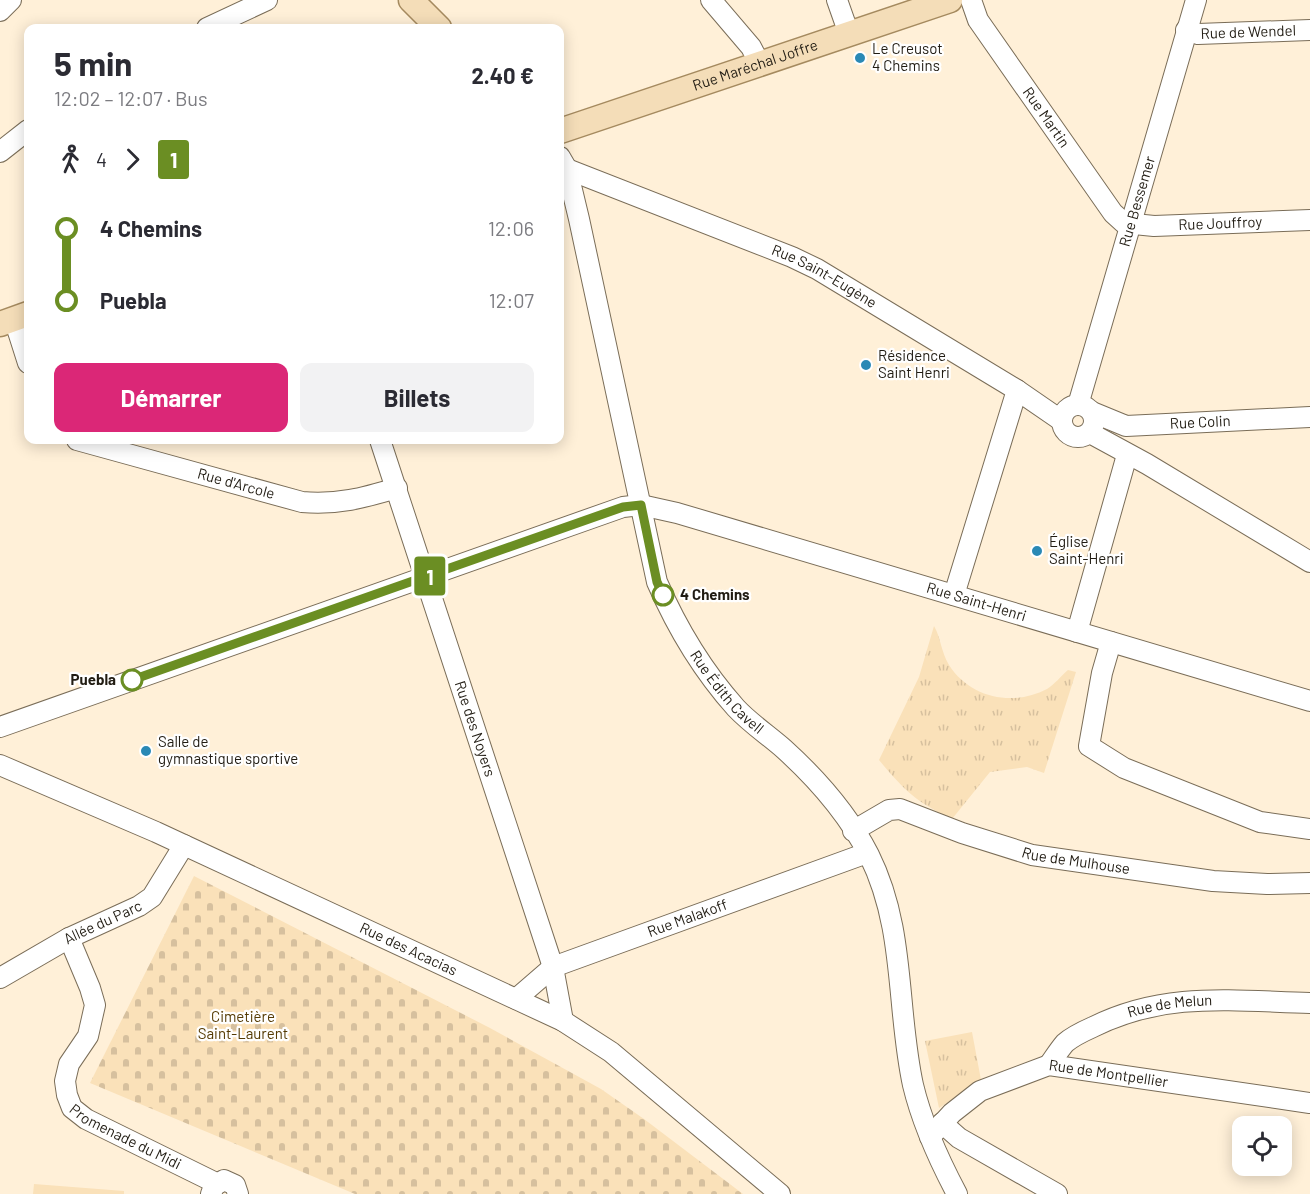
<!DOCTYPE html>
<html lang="fr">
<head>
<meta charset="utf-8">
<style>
  :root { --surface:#fff; --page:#f2f2f3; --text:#2b2b33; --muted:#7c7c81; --accent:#db2777 }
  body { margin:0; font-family:Barlow,sans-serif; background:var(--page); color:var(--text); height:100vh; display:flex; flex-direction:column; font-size:22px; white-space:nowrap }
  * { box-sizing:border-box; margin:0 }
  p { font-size:20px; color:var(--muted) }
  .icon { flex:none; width:33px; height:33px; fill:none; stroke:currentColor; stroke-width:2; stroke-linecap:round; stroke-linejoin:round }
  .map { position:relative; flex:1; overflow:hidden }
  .drawer { position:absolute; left:24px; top:24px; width:540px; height:420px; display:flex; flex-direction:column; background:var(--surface); border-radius:12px; box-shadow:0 3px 15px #0003 }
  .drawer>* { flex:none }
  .badge { padding:0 12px; border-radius:4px; font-size:21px; line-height:39px }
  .fabs { position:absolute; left:1232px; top:1116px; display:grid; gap:12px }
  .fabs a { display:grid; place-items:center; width:60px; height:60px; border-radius:12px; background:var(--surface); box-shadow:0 3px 15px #0003; font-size:30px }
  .map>.badge { position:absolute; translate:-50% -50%; box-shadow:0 0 0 3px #fff }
  .legs { display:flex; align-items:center; gap:9px; height:66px; padding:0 30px; font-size:20px }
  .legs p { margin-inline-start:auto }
  .summary { display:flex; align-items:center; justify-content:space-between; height:102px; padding:0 30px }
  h1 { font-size:33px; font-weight:700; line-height:45px }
  .cta { display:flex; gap:12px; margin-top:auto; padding:12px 30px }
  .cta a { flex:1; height:69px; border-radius:12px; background:var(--accent); color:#fff; font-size:24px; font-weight:700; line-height:69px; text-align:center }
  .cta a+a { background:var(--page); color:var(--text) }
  ul { padding:0 30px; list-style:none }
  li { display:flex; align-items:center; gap:21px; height:72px; font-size:22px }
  li i { display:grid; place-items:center; width:9px; height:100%; margin:0 8px; background:currentColor }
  li i::after { content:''; width:15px; height:15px; margin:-8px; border:4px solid; border-radius:50%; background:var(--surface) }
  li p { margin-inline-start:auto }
  li:first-child i { background:linear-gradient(#0000 50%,currentColor 0) }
  li:last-child i { background:linear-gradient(currentColor 50%,#0000 0) }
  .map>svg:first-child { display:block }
</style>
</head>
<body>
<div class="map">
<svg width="1310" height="1194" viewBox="0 0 1310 1194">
  <defs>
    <pattern id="cemetery-stones" width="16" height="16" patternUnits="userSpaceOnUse" patternTransform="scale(1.5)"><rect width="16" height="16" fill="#fae1b9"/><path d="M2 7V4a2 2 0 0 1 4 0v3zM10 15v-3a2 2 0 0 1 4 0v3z" fill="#d6c09e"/></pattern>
    <pattern id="park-tufts" width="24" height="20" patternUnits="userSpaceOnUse" patternTransform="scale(1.5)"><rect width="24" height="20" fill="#fae1b9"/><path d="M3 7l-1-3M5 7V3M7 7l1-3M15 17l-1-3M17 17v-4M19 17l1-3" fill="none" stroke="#d6c09e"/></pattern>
  </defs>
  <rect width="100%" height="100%" fill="#fff0d8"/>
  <polygon fill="#fae1b9" points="34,1184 124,1191 124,1194 33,1194"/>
  <polygon fill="url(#cemetery-stones)" points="194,876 490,1028 601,1089 644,1119 743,1194 355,1194 90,1083"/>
  <g fill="url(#park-tufts)">
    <path d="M934 626C941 638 941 652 949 665 970 698 1013 707 1047 689 1055 684 1061 676 1068 670L1076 672 1044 773 1027 767 990 772 952 819C916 802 904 790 879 760L919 677Z"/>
    <polygon points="972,1032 981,1080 939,1108 925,1041"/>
  </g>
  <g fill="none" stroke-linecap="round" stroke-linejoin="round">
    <g stroke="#7a6d58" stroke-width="22">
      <g id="minor">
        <polyline points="711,0 751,47 760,64"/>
        <polyline points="837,0 849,34"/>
        <path id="s1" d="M971 0 978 20 1113 213 1124 223 1154 226 1310 220"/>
        <polyline points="0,11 11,0"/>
        <polyline points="207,28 267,0"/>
        <path id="s2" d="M1186 30 1198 34 1310 30"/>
        <polyline points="0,152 28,130"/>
        <path id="s3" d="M560 157 567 169 579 219 657 582C677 628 702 670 736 708 750 723 768 735 784 749 816 778 849 816 869 855 906 929 896 1007 913 1085 922 1123 939 1160 957 1194"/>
        <path id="s4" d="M567 169 792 257 817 269 1017 390 1062 421"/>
        <polyline points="14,319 28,363"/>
        <circle cx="1078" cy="421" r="16"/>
        <path id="s5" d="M1078 405 1196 0"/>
        <path id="s6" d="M1092 412 1126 426 1310 417"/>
        <polyline points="1090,433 1147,464 1310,562"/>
        <path id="s7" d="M77 440 302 502C338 505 363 498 397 488"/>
        <path id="s8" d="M380 440 553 967 563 1021"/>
        <polyline points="954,595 1017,390"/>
        <polyline points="1077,632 1125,462 1129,455"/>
        <polyline points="1111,642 1102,673 1089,746 1124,768 1260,822 1310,829"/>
        <path id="s9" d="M0 727 623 507 641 505 677 513 1310 701"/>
        <path id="s10" d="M0 765 156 832 563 1021 611 1052 780 1194"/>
        <path id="s11" d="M853 831 889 810 900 809 962 833 1032 855 1213 881 1267 884 1310 883"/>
        <path id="s12" d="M69 938 90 988 95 1005 88 1036 69 1064 65 1081 67 1095 72 1108 86 1119 216 1183"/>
        <path id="s13" d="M0 978 69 938 139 906 152 897 184 845"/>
        <path id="s14" d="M516 999 553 967 867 853"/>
        <path id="s15" d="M1049 1065C1054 1058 1059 1050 1065 1043 1073 1036 1084 1031 1093 1027 1165 991 1233 1001 1310 1003"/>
        <polyline points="942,1123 959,1138 1057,1194"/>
        <path id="s16" d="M930 1137 952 1113 980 1091 1049 1065 1310 1103"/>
        <polyline points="211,1194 214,1186 224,1180 235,1185 238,1194"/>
      </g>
    </g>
    <g stroke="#a58a5f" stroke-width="27">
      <g id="major">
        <polyline points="411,0 439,28"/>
        <path id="s17" d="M560 131 950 0"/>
        <polyline points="0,324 28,314"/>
      </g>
    </g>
    <use href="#minor" stroke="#fff" stroke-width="20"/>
    <use href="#major" stroke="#f4ddb8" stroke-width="24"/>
  </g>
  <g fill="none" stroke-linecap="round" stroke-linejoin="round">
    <g stroke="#fff" stroke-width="14">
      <polyline id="line-1" points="132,680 623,507 641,505 657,582 663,595"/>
    </g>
    <use href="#line-1" stroke="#6b8e23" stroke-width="9"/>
  </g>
  <g fill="#2a89b5" stroke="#fff" stroke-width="2">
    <circle cx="860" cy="58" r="6"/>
    <circle cx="866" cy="365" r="6"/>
    <circle cx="1037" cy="551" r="6"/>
    <circle cx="146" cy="751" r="6"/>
  </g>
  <g fill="#fff" stroke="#6b8e23" stroke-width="3">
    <circle cx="663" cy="595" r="10"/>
    <circle cx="132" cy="680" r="10"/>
  </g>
  <g text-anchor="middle" stroke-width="4.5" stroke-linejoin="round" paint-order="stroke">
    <g font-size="15" fill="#211c13" stroke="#fff">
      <text dy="5" stroke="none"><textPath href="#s2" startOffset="63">Rue de Wendel</textPath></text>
      <text dy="5" stroke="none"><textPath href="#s17" startOffset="206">Rue Maréchal Joffre</textPath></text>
      <text dy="5" stroke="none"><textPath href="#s1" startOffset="140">Rue Martin</textPath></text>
      <text dy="5" stroke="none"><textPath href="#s5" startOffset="212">Rue Bessemer</textPath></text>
      <text dy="5" stroke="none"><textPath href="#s1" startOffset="368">Rue Jouffroy</textPath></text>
      <text dy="5" stroke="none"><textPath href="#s4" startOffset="279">Rue Saint-Eugène</textPath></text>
      <text dy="5" stroke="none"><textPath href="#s6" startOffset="111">Rue Colin</textPath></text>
      <text dy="5" stroke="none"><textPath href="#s7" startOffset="165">Rue d'Arcole</textPath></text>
      <text dy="5" stroke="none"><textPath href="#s9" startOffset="1028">Rue Saint-Henri</textPath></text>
      <text dy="5" stroke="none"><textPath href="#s3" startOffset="568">Rue Édith Cavell</textPath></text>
      <text dy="5" stroke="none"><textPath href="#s8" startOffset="304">Rue des Noyers</textPath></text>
      <text dy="5" stroke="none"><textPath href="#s11" startOffset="237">Rue de Mulhouse</textPath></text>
      <text dy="5" stroke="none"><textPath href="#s14" startOffset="192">Rue Malakoff</textPath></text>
      <text dy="5" stroke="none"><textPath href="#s13" startOffset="117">Allée du Parc</textPath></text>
      <text dy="5" stroke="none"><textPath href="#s10" startOffset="448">Rue des Acacias</textPath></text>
      <text dy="5" stroke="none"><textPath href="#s15" startOffset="140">Rue de Melun</textPath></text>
      <text dy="5" stroke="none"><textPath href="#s16" startOffset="202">Rue de Montpellier</textPath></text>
      <text dy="5" stroke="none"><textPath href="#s12" startOffset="244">Promenade du Midi</textPath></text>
    </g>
    <g font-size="15" fill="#211c13" stroke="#fff" text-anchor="start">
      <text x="872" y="54">Le Creusot<tspan x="872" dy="17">4 Chemins</tspan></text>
      <text x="878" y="361">Résidence<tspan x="878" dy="17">Saint Henri</tspan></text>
      <text x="1049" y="547">Église<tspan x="1049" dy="17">Saint-Henri</tspan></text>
      <text x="158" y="747">Salle de<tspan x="158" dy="17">gymnastique sportive</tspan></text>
    </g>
    <g font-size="15" font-weight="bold" fill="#211c13" stroke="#fff" text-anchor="start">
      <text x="680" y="600">4 Chemins</text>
      <text x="116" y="685" text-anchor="end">Puebla</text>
    </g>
    <g font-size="15" fill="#553b04" stroke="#fff">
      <text x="243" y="1022">Cimetière<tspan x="243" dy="17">Saint-Laurent</tspan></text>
    </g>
  </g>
</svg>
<div class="fabs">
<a><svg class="icon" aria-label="locate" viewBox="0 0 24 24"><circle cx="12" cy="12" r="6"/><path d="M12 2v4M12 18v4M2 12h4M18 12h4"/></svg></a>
</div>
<b class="badge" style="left:430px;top:576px;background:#6b8e23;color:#fff">1</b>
<section class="drawer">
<div class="summary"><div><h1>5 min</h1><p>12:02 – 12:07 · Bus</p></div><b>2.40 €</b></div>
<div class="legs"><svg class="icon" aria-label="walk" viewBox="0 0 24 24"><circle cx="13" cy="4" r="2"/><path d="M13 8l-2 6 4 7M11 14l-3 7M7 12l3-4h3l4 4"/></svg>4<svg class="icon" aria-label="forward" viewBox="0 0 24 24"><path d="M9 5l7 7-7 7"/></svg><b class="badge" style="background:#6b8e23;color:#fff">1</b></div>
<ul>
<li><i style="color:#6b8e23"></i><b>4 Chemins</b><p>12:06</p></li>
<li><i style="color:#6b8e23"></i><b>Puebla</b><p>12:07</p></li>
</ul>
<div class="cta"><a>Démarrer</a><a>Billets</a></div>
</section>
</div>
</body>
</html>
